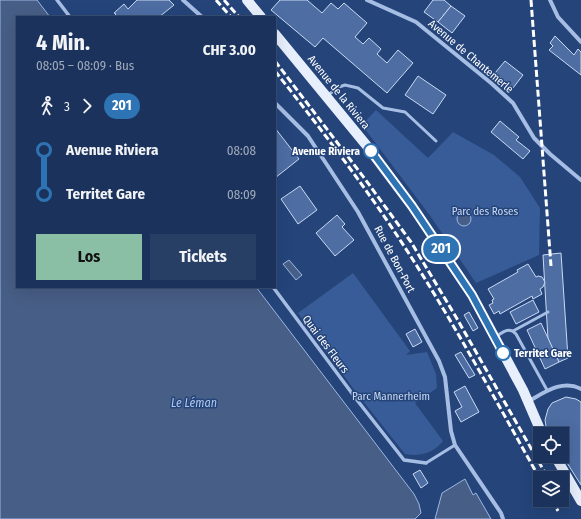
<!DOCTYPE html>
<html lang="de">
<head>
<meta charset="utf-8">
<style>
  :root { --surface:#1b335c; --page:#283f65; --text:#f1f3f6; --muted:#a0aabb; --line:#394e72; --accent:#8abfa5 }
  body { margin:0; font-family:"Fira Sans Condensed",sans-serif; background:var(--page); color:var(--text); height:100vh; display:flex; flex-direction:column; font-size:15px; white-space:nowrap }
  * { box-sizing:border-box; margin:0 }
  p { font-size:13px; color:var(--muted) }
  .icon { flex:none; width:22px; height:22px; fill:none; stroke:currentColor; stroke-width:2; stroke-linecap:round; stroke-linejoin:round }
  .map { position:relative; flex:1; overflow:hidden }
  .details { position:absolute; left:16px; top:16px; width:260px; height:272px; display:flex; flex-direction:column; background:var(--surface); border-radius:0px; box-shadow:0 4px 16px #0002,0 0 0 1px var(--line) }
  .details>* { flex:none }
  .badge { padding:0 8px; border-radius:13px; font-size:14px; line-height:26px }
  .tools { position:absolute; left:533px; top:427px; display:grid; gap:8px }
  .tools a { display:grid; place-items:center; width:36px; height:36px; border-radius:0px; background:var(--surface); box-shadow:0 4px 16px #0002,0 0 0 1px var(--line); font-size:20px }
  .map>.badge { position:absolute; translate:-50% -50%; box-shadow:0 0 0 2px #fff }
  .legs { display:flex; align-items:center; gap:6px; height:44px; padding:0 20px; font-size:13px }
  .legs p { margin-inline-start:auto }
  .headline { display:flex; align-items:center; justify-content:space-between; height:68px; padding:0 20px }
  h1 { font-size:22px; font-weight:700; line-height:30px }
  .primary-button { display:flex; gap:8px; margin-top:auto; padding:8px 20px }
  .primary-button a { flex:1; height:46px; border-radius:0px; background:var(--accent); color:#111; font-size:16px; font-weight:700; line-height:46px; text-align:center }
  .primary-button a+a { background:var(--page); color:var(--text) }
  ul { padding:0 20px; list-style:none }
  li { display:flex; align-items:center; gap:14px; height:44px; font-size:15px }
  li i { display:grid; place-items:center; width:6px; height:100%; margin:0 5px; background:currentColor }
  li i::after { content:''; width:10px; height:10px; margin:-5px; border:3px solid; border-radius:50%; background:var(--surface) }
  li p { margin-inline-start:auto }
  li:first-child i { background:linear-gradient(#0000 50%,currentColor 0) }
  li:last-child i { background:linear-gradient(currentColor 50%,#0000 0) }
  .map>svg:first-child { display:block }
</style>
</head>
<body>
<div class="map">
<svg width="581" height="519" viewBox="0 0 581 519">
  <rect width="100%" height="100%" fill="#24447a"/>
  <g fill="#385c97">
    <polygon points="376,110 428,158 453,132 494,155 520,177 540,208 539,255 476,283 431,217 362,125"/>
    <path d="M353 273 410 351 406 355 427 352 436 374 437 388 415 403 443 441C434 453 420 457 405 454L355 391 298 313Z"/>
  </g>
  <g fill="#475e86" stroke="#9bb8e5">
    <polygon points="0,0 37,0 50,17 17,17 17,287 256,287 414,494 419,504 421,513 415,519 0,519"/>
    <circle cx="464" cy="219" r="7"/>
    <polygon points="289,260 302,275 296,280 283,264"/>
    <polygon points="465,479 473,495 476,493 491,519 435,519 442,493"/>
  </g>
  <g fill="#4d6da3" stroke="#cadaf3">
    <polygon points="137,0 169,0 174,5 159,17 113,17 116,14 114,13 124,4 128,9"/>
    <polygon points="280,0 307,0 322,13 331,3 338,9 344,3 367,23 355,37 363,44 369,38 381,49 377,54 387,63 398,50 413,63 387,93 323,38 315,47 271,10"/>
    <polygon points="433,0 444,0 451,6 438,22 424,12"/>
    <polygon points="451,6 465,16 452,33 438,22"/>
    <polygon points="555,36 574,55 578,49 581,52 581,75 549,50 553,46 550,43"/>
    <polygon points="505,61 523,75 513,88 495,73"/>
    <polygon points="418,76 446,95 433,114 405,95"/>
    <polygon points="500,121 519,137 516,140 530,151 523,159 491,132"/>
    <polygon points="275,128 299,159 275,178"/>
    <polygon points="300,186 317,210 298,224 281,199"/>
    <polygon points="337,215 345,224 342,227 354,240 335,256 316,233"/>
    <polygon points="561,253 568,358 559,362 548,339 543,255"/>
    <polygon points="528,264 536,277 538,276 542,277 545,282 543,287 540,289 542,294 533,299 532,296 500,314 499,311 494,314 489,305 493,303 492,300 494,299 488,289 518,272 517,270"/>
    <polygon points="533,300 539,312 516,324 510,312"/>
    <polygon points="469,312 478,328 473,331 464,315"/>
    <polygon points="541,323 559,362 545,369 527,330"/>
    <polygon points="415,329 422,342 413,347 406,334"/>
    <polygon points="461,352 475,375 469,378 455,355"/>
    <polygon points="465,386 479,412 461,422 455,411 462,407 454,392"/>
    <polygon points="566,397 576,399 581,402 581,485 562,455 562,434 550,434 546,426 545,420 548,409 552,403"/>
    <polygon points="420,470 428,483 421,488 413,474"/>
  </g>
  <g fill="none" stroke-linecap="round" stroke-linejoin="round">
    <g stroke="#a7bee4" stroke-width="3">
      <polyline points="328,95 339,87 345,85 358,88 383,108 405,112 436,141"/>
      <polyline points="513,331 548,312"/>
      <path d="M497 336C504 331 510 327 516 334L547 390"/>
      <polyline points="426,463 455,445"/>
    </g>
    <g stroke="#a7bee4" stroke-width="3.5">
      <polyline points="57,0 70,17"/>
      <polyline points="273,287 357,400 404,460 426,463"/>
    </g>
    <g stroke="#a7bee4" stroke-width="4">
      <polyline points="183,0 202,17"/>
      <polyline points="367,0 416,22 491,83 513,103 534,138 550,154 581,180"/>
      <polyline points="550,0 558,17 581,42"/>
      <polyline points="275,103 308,136 358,212 439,361 445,377 451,431 455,445 501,513 503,519"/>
      <path d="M529 401C545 392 563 379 581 389"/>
    </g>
    <g stroke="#e7eefc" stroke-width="10">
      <polyline points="247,0 261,17"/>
      <polyline points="275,34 367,146 412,206 472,295 523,390 542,434"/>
      <polyline points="555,456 581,501"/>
    </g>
    <g stroke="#fff" stroke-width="3" stroke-dasharray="7 3" stroke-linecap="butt">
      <polyline points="216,0 231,17"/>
      <polyline points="224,0 239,17"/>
      <polyline points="531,0 551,266"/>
      <polyline points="275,61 365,179 411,242 456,317 548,478"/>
      <path d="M275 71C320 128 365 186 404 246 453 321 496 401 540 479"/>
      <polyline points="552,500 558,511"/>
      <polyline points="561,500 565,507"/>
    </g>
  </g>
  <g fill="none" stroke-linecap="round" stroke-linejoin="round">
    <g stroke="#fff" stroke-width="9">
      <polyline id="line-1" points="371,151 412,206 472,295 503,353"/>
    </g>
    <use href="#line-1" stroke="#2e73b3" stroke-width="6"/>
  </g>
  <g fill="#fff" stroke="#2e73b3" stroke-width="2">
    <circle cx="371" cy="151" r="7"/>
    <circle cx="503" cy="353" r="7"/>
  </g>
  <g text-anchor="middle" stroke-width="3" stroke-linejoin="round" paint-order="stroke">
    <g font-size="11" fill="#fff" stroke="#24447a">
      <text transform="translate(471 56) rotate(40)" y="4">Avenue de Chantemerle</text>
      <text transform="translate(339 92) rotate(51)" y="4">Avenue de la Riviera</text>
      <text transform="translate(395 259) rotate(62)" y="4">Rue de Bon-Port</text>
      <text transform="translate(326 344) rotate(53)" y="4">Quai des Fleurs</text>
    </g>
    <g font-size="11" font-weight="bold" fill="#fff" stroke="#24447a" text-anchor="end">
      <text x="360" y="155">Avenue Riviera</text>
      <text x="514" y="357" text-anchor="start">Territet Gare</text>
    </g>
    <g font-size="11" fill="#cadaf3" stroke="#24447a">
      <text x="485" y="215">Parc des Roses</text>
      <text x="391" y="400">Parc Mannerheim</text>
    </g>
    <g font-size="12" font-style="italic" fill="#b2c9ec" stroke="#24447a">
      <text x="194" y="407">Le Léman</text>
    </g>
  </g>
</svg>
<div class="tools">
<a><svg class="icon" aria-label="locate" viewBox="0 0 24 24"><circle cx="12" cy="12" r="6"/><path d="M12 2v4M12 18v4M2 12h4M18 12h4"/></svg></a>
<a><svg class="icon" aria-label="layers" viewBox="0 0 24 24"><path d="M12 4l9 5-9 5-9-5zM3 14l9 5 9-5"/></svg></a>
</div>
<b class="badge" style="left:441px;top:249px;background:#2e73b3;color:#fff">201</b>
<section class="details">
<div class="headline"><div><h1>4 Min.</h1><p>08:05 – 08:09 · Bus</p></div><b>CHF 3.00</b></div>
<div class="legs"><svg class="icon" aria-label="walk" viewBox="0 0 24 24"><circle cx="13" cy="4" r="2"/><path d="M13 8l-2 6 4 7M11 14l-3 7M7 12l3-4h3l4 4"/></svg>3<svg class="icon" aria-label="forward" viewBox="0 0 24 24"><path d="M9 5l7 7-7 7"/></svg><b class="badge" style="background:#2e73b3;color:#fff">201</b></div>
<ul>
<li><i style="color:#2e73b3"></i><b>Avenue Riviera</b><p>08:08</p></li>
<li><i style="color:#2e73b3"></i><b>Territet Gare</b><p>08:09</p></li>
</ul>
<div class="primary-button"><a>Los</a><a>Tickets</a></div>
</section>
</div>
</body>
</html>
